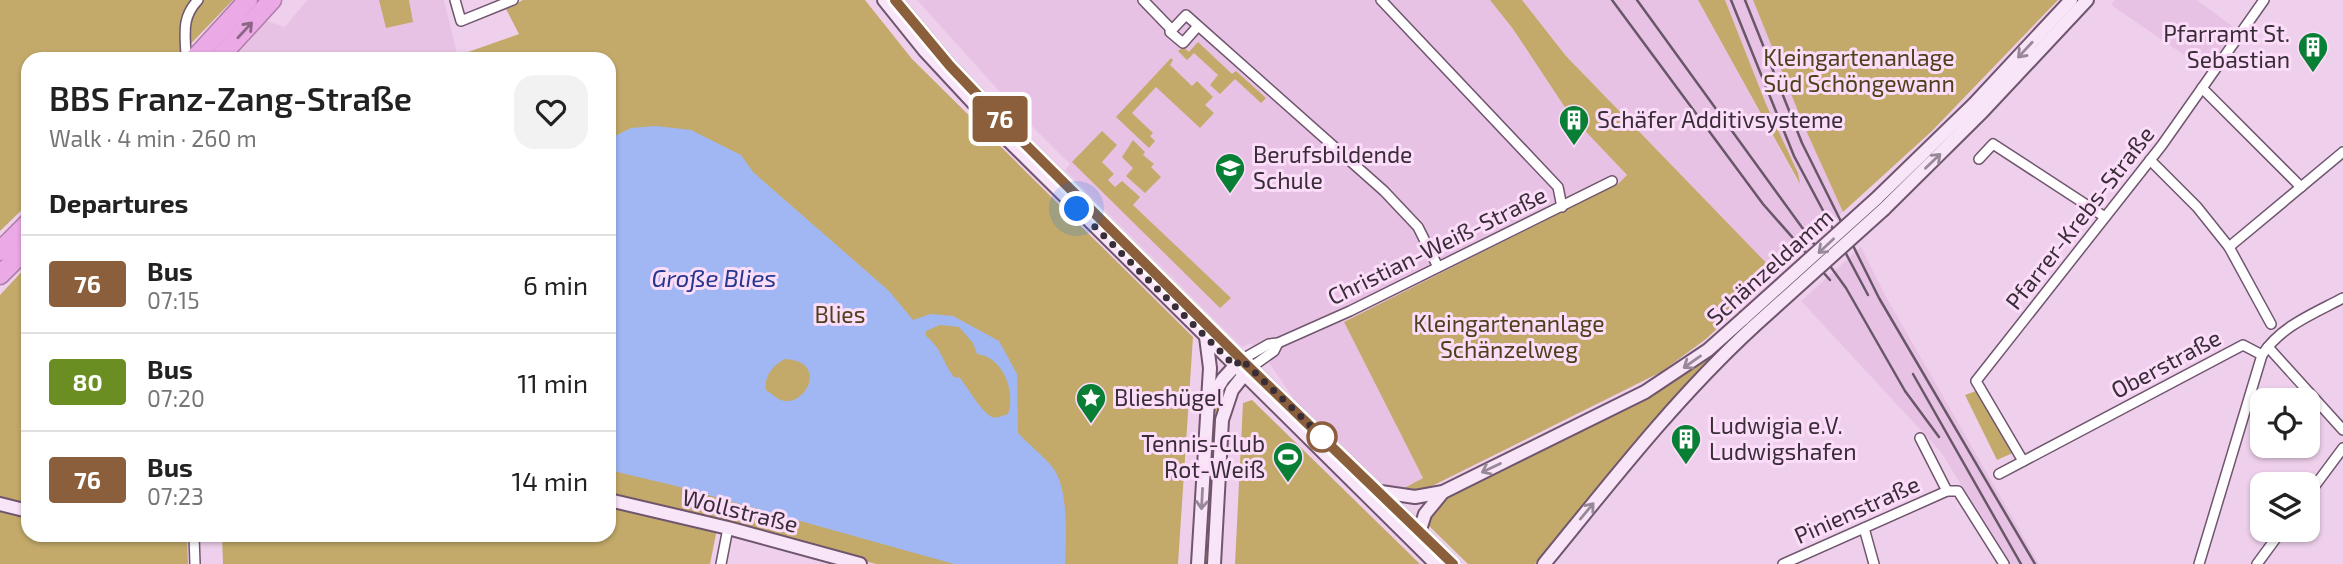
<!DOCTYPE html>
<html lang="en">
<head>
<meta charset="utf-8">
<style>
  :root { --surface:#fff; --page:#f2f2f2; --text:#222; --muted:#767676; --line:#e0e0e0 }
  body { margin:0; font-family:"Exo 2",sans-serif; background:var(--page); color:var(--text); height:100vh; display:flex; flex-direction:column; font-size:26px; white-space:nowrap }
  * { box-sizing:border-box; margin:0 }
  p { font-size:23px; color:var(--muted) }
  .icon { flex:none; width:38px; height:38px; fill:none; stroke:currentColor; stroke-width:2; stroke-linecap:round; stroke-linejoin:round }
  .map { position:relative; flex:1; overflow:hidden }
  .side { position:absolute; left:21px; top:52px; width:595px; height:490px; display:flex; flex-direction:column; background:var(--surface); border-radius:21px; box-shadow:0 2px 5px #0004 }
  .side>* { flex:none }
  .badge { padding:0 14px; border-radius:5px; font-size:24px; line-height:46px }
  .tools { position:absolute; left:2250px; top:388px; display:grid; gap:14px }
  .tools a { display:grid; place-items:center; width:70px; height:70px; border-radius:14px; background:var(--surface); box-shadow:0 2px 5px #0004; font-size:35px }
  .you { position:absolute; width:35px; height:35px; margin:-18px; border:5px solid #fff; border-radius:50%; background:#1a73e8; box-shadow:0 0 0 10px #1a73e833 }
  .map>.badge { position:absolute; translate:-50% -50%; box-shadow:0 0 0 4px #fff }
  h2 { padding:0 28px; font-size:26px; line-height:63px }
  .round { display:grid; place-items:center; flex:none; width:74px; height:74px; border-radius:21px; background:var(--page) }
  .headline { display:flex; align-items:center; justify-content:space-between; height:119px; padding:0 28px }
  h1 { font-size:33px; font-weight:600; line-height:52px }
  ul { padding:0; list-style:none }
  li { display:flex; align-items:center; gap:21px; height:98px; padding:0 28px; border-top:2px solid var(--line) }
  li div { flex:1 }
  li b { display:block; font-size:26px }
  li em { font-style:normal }
  li .badge { min-width:77px; font-weight:700; text-align:center }
  .map>svg:first-child { display:block }
</style>
</head>
<body>
<div class="map">
<svg width="2343" height="564" viewBox="0 0 2343 564">
  <rect width="100%" height="100%" fill="#efd0ec"/>
  <g fill="#e7c2e4">
    <polygon points="307,0 444,0 457,53 468,52 468,59 232,60 267,21 285,27"/>
    <polygon points="917,0 1490,0 1513,29 1570,115 1627,175 1619,183 1344,322 1423,478 1393,494 1381,492 1317,433 1263,354 1251,343 1242,347 1065,170 1070,164 1019,113"/>
    <polygon points="1522,0 1698,0 1798,182 1798,173 1766,104 1725,0 1753,0 1804,126 1843,212 1776,273 1567,57"/>
    <polygon points="2115,0 2197,0 2236,29 2206,70 2111,5"/>
    <polygon points="1861,247 1885,295 2039,564 2009,564 1941,452 1801,301"/>
  </g>
  <g fill="#c3aa6a">
    <polygon points="0,0 233,0 176,59 28,60 28,204 0,231"/>
    <polygon points="379,0 409,0 413,22 386,28"/>
    <polygon points="523,0 865,0 912,59 1193,337 1178,564 876,564 609,494 609,60 468,59 468,52 519,34 506,9"/>
    <polygon points="1490,0 1522,0 1566,56 1776,273 1706,339 1661,372 1422,491 1397,492 1423,478 1344,322 1619,183 1627,175 1570,115 1513,29"/>
    <polygon points="1698,0 1725,0 1766,104 1798,173 1800,184"/>
    <polygon points="1753,0 2058,0 1932,131 1843,212 1804,126"/>
    <polygon points="1198,42 1232,74 1236,71 1266,98 1261,103 1235,79 1220,94 1210,85 1218,75 1194,53 1187,60 1178,51 1183,47 1189,52"/>
    <polygon points="1171,58 1173,60 1170,65 1192,86 1197,81 1213,97 1205,105 1214,113 1200,128 1156,87 1132,113 1153,133 1150,136 1155,141 1149,148 1116,117"/>
    <polygon points="1102,131 1117,145 1102,162 1114,174 1108,180 1115,187 1122,181 1140,197 1133,205 1231,298 1220,308 1072,162"/>
    <polygon points="1133,140 1145,152 1143,155 1154,164 1151,167 1161,177 1145,193 1126,176 1133,168 1122,157"/>
    <polygon points="28,265 28,536 187,536 188,564 0,564 0,295"/>
    <polygon points="1713,354 1713,356 1669,404 1535,564 1468,564 1426,523 1441,498"/>
    <polygon points="1225,382 1230,387 1220,406 1217,421 1209,564 1205,564 1213,418 1216,403"/>
    <polygon points="1976,391 1991,410 2015,452 1997,460 1965,395"/>
    <polygon points="1252,400 1420,564 1235,564 1243,403"/>
    <polygon points="609,504 717,529 710,564 223,564 222,536 609,536"/>
  </g>
  <path fill="#a1b7f4" fill-rule="evenodd" d="M656 126 691 130 741 155 753 172 889 291 913 320 931 314 953 316 999 341 1017 374 1018 433C1029 445 1043 455 1053 468 1069 489 1066 538 1065 564H954L676 486 609 470V139L631 128ZM940 325 959 327 973 343 977 354C1003 357 1016 391 1008 414 1004 415 996 419 992 417 982 413 966 385 959 377L955 378C942 363 944 351 926 336V331ZM785 359C827 361 808 403 785 401 778 400 772 394 766 390 763 377 774 364 785 359Z"/>
  <g fill="none" stroke-linecap="round" stroke-linejoin="round">
    <g stroke="#70556e" stroke-width="12">
      <g id="street">
        <polyline points="455,0 461,21 513,0"/>
        <polyline points="1143,0 1172,30"/>
        <polyline points="1381,0 1558,187 1562,207"/>
        <polyline points="1198,26 1183,43 1170,32 1186,15 1384,191 1418,227 1438,267"/>
        <path d="M186 60C186 36 180 19 198 0"/>
        <polyline points="2202,88 2301,187"/>
        <polyline points="1979,159 1993,144 2105,217"/>
        <polyline points="2150,160 2197,207 2229,247 2271,324"/>
        <polyline points="2229,247 2343,152"/>
        <polyline points="2268,347 2343,430"/>
        <polyline points="1239,361 1269,344 1278,343 1350,311 1612,181"/>
        <polyline points="1250,368 1274,351 1278,343"/>
        <polyline points="1920,438 1947,491 1958,491 2004,564"/>
        <polyline points="2023,461 1976,381 2162,145 2264,0"/>
        <polyline points="1999,474 2243,345 2262,355"/>
        <polyline points="2308,495 2343,448"/>
        <polyline points="1864,528 1874,564"/>
        <polyline points="194,536 195,564"/>
        <polyline points="721,564 728,528"/>
        <polyline points="1783,564 1947,491"/>
        <path d="M2199 564 2262 355C2281 326 2313 314 2343 298"/>
        <polyline points="2257,564 2282,530"/>
      </g>
    </g>
    <g stroke="#70556e" stroke-width="16">
      <g id="secondary">
        <polyline points="884,0 925,51 1004,136 1436,564"/>
        <polyline points="895,0 950,66 1008,127 1250,368 1453,564"/>
        <polyline points="1876,199 1974,104 2071,0"/>
        <polyline points="1884,209 1983,111 2087,0"/>
        <polyline points="1209,402 1223,379 1235,366"/>
        <polyline points="1381,492 1415,497 1443,492 1645,392 1708,350 1744,318"/>
        <polyline points="609,500 728,528 860,564"/>
        <polyline points="0,504 28,511"/>
        <polyline points="1418,536 1425,514 1443,492"/>
        <polyline points="1198,564 1210,368 1206,337"/>
        <polyline points="1214,564 1222,420 1232,390 1247,371"/>
        <path d="M1544 564C1611 482 1675 399 1753 327"/>
      </g>
    </g>
    <g stroke="#ad7ea9" stroke-width="21">
      <g id="highway">
        <polyline points="193,60 248,0"/>
        <polyline points="217,60 272,0"/>
        <polyline points="0,251 28,223"/>
        <polyline points="0,275 28,247"/>
      </g>
    </g>
    <use href="#street" stroke="#fff" stroke-width="9"/>
    <use href="#secondary" stroke="#f9e5f8" stroke-width="12"/>
    <use href="#highway" stroke="#eba9e6" stroke-width="18"/>
    <g stroke="#685767" stroke-width="2.5">
      <polyline points="1612,0 1763,204 1830,280"/>
      <polyline points="1637,0 1846,288 1905,391 1939,437"/>
      <polyline points="1731,0 1794,156 1868,295"/>
      <polyline points="1745,0 1802,143 1879,298 2035,564"/>
      <polyline points="1913,374 2021,564"/>
    </g>
    <g stroke="#70556e" stroke-width="16" stroke-linecap="butt">
      <g id="secondary-bridge">
        <polyline points="1744,318 1876,199"/>
        <polyline points="1753,327 1884,209"/>
      </g>
    </g>
    <use href="#secondary-bridge" stroke="#f9e5f8" stroke-width="12"/>
  </g>
  <defs><path id="oneway-shaft" d="M-6 0H5M1.5-3L5.5 0L1.5 3" fill="none" stroke-width="1.6" stroke-linecap="round" stroke-linejoin="round" transform="scale(1.75)"/></defs>
  <use stroke="#896586" href="#oneway-shaft" transform="translate(245 30) rotate(-47)"/>
  <g stroke="#998998">
    <use href="#oneway-shaft" transform="translate(2025 50) rotate(133)"/>
    <use href="#oneway-shaft" transform="translate(1933 161) rotate(-44)"/>
    <use href="#oneway-shaft" transform="translate(1826 246) rotate(137)"/>
    <use href="#oneway-shaft" transform="translate(1692 362) rotate(145)"/>
    <use href="#oneway-shaft" transform="translate(1491 468) rotate(154)"/>
    <use href="#oneway-shaft" transform="translate(1202 499) rotate(93)"/>
    <use href="#oneway-shaft" transform="translate(1587 511) rotate(-50)"/>
  </g>
  <g fill="none" stroke-linecap="round" stroke-linejoin="round">
    <g stroke="#fff" stroke-width="16">
      <polyline id="line" points="895,0 950,66 1008,127 1250,368 1453,564"/>
    </g>
    <use href="#line" stroke="#8b5e3c" stroke-width="10"/>
    <polyline stroke="#392d38" stroke-width="7" stroke-dasharray="0 12.6" points="1077,209 1235,366 1241,359 1322,437"/>
  </g>
  <defs>
    <g id="building-pin" transform="scale(1.575)"><path d="M0 17L-7.5 6A9.5 9.5 0 1 1 7.5 6Z" fill="#097f36" stroke="#fcddf9"/><path d="M-4-6H4V6H1V3H-1V6H-4ZM-2.5-4.3h1.7v1.8h-1.7ZM.8-4.3h1.7v1.8H.8ZM-2.5-1h1.7V.8h-1.7ZM.8-1h1.7V.8H.8Z" fill="#fff"/></g>
    <g id="school-pin" transform="scale(1.575)"><path d="M0 17L-7.5 6A9.5 9.5 0 1 1 7.5 6Z" fill="#097f36" stroke="#fcddf9"/><path d="M0-5L7-2L0 1L-7-2ZM-4 1L0 2.5L4 1V4Q0 6-4 4Z" fill="#fff"/></g>
    <g id="sight-pin" transform="scale(1.575)"><path d="M0 17L-7.5 6A9.5 9.5 0 1 1 7.5 6Z" fill="#097f36" stroke="#fcddf9"/><path d="M0-6L1.8-2.2L6-1.7L2.9 1.2L3.7 5.4L0 3.3L-3.7 5.4L-2.9 1.2L-6-1.7L-1.8-2.2Z" fill="#fff"/></g>
    <g id="stadium-pin" transform="scale(1.575)"><path d="M0 17L-7.5 6A9.5 9.5 0 1 1 7.5 6Z" fill="#097f36" stroke="#fcddf9"/><path d="M0-5a6.5 5 0 1 0 0 10a6.5 5 0 1 0 0-10ZM-3.5-1.8h7v3.6h-7Z" fill="#fff"/></g>
  </defs>
  <g fill-rule="evenodd">
    <use href="#building-pin" x="2313" y="47"/>
    <use href="#building-pin" x="1574" y="120"/>
    <use href="#school-pin" x="1230" y="168"/>
    <use href="#sight-pin" x="1091" y="398"/>
    <use href="#building-pin" x="1686" y="439"/>
    <use href="#stadium-pin" x="1288" y="457"/>
  </g>
  <circle fill="#fff" stroke="#8b5e3c" stroke-width="3.5" cx="1322" cy="437" r="14"/>
  <g text-anchor="middle" stroke-width="6" stroke-linejoin="round" paint-order="stroke">
    <g font-size="23" fill="#392d38" stroke="#fcddf9" text-anchor="start">
      <text x="2290" y="42" text-anchor="end">Pfarramt St.<tspan x="2290" dy="26">Sebastian</tspan></text>
      <text x="1597" y="128">Schäfer Additivsysteme</text>
      <text x="1253" y="163">Berufsbildende<tspan x="1253" dy="26">Schule</tspan></text>
      <text x="1114" y="406">Blieshügel</text>
      <text x="1709" y="434">Ludwigia e.V.<tspan x="1709" dy="26">Ludwigshafen</tspan></text>
      <text x="1265" y="452" text-anchor="end">Tennis-Club<tspan x="1265" dy="26">Rot-Weiß</tspan></text>
    </g>
    <g font-size="23" fill="#4e401a" stroke="#fcddf9">
      <text x="1859" y="66">Kleingartenanlage<tspan x="1859" dy="26">Süd Schöngewann</tspan></text>
      <text x="840" y="323">Blies</text>
      <text x="1509" y="332">Kleingartenanlage<tspan x="1509" dy="26">Schänzelweg</tspan></text>
    </g>
    <g font-size="23" fill="#392d38" stroke="#fcddf9">
      <text transform="translate(2080 218) rotate(-52)" y="8">Pfarrer-Krebs-Straße</text>
      <text transform="translate(1437 246) rotate(-26)" y="8">Christian-Weiß-Straße</text>
      <text transform="translate(1770 267) rotate(-42)" y="8">Schänzeldamm</text>
      <text transform="translate(2166 364) rotate(-28)" y="8">Oberstraße</text>
      <text transform="translate(1857 510) rotate(-24)" y="8">Pinienstraße</text>
      <text transform="translate(740 511) rotate(14)" y="8">Wollstraße</text>
    </g>
    <g font-size="24" font-style="italic" fill="#25378d" stroke="#fcddf9">
      <text x="714" y="287">Große Blies</text>
    </g>
  </g>
</svg>
<div class="tools">
<a><svg class="icon" aria-label="locate" viewBox="0 0 24 24"><circle cx="12" cy="12" r="6"/><path d="M12 2v4M12 18v4M2 12h4M18 12h4"/></svg></a>
<a><svg class="icon" aria-label="layers" viewBox="0 0 24 24"><path d="M12 4l9 5-9 5-9-5zM3 14l9 5 9-5"/></svg></a>
</div>
<div class="you" style="left:1077px;top:209px"></div>
<b class="badge" style="left:1000px;top:119px;background:#8b5e3c;color:#fff">76</b>
<section class="side">
<div class="headline"><div><h1>BBS Franz-Zang-Straße</h1><p>Walk · 4 min · 260 m</p></div><a class="round"><svg class="icon" aria-label="heart" viewBox="0 0 24 24"><path d="M12 20l-8-8c-3-5 5-10 8-4 3-6 11-1 8 4z"/></svg></a></div>
<h2>Departures</h2>
<ul>
<li><span class="badge" style="background:#8b5e3c;color:#fff">76</span><div><b>Bus</b><p>07:15</p></div><em>6 min</em></li>
<li><span class="badge" style="background:#6b8e23;color:#fff">80</span><div><b>Bus</b><p>07:20</p></div><em>11 min</em></li>
<li><span class="badge" style="background:#8b5e3c;color:#fff">76</span><div><b>Bus</b><p>07:23</p></div><em>14 min</em></li>
</ul>
</section>
</div>
</body>
</html>
